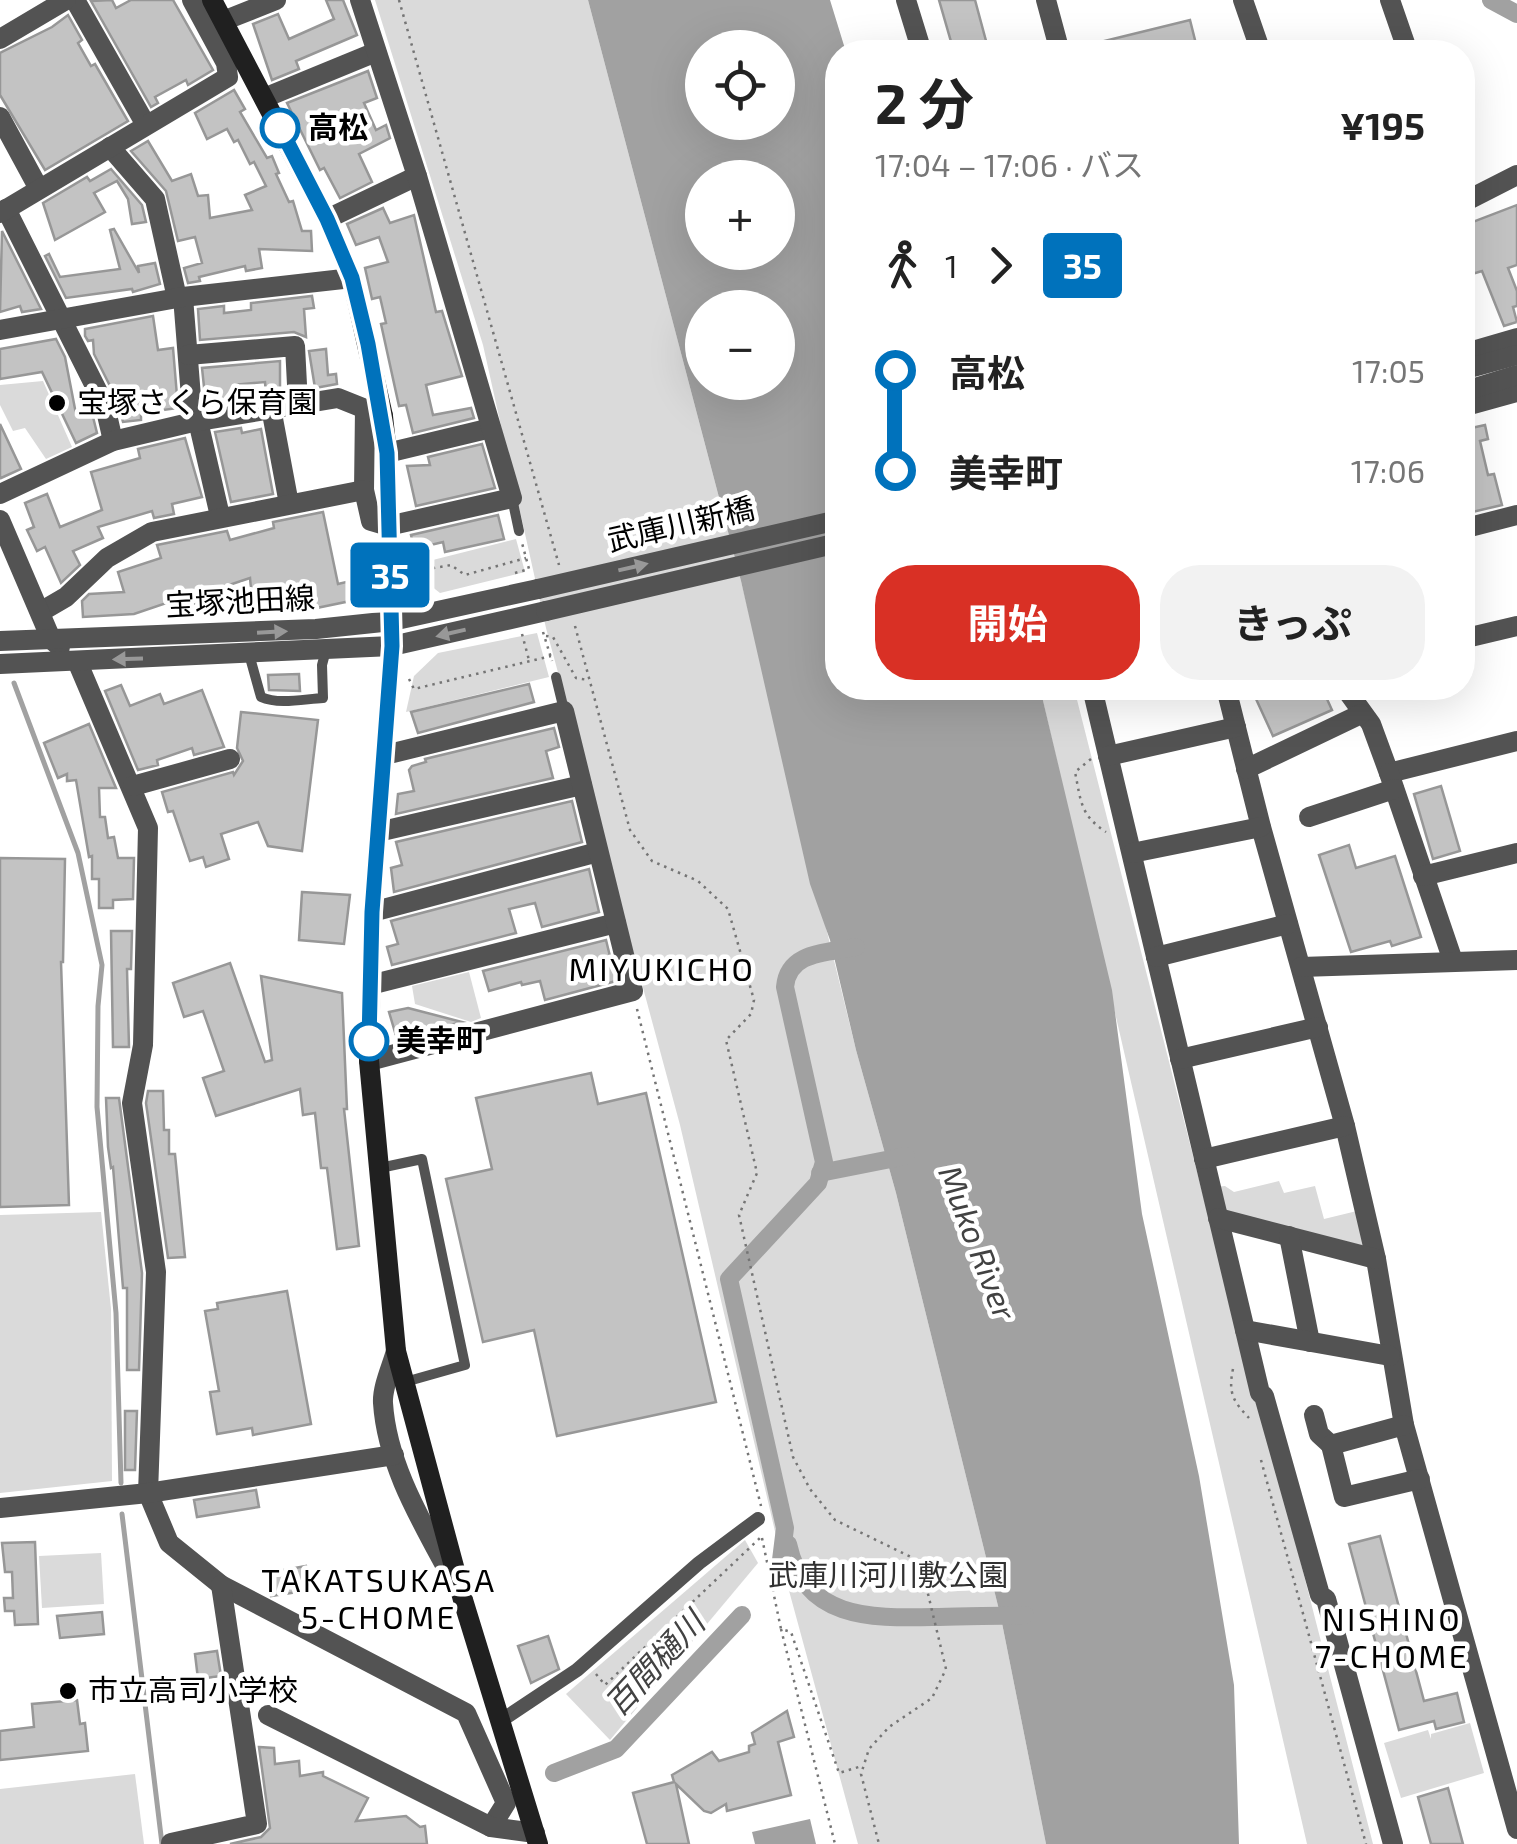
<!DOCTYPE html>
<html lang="ja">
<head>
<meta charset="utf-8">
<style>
  :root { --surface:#fff; --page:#f2f2f2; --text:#222; --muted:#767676; --accent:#d93025 }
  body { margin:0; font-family:"Exo 2","Noto Sans JP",sans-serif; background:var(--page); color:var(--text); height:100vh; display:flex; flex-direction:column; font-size:38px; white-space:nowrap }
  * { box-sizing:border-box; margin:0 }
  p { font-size:32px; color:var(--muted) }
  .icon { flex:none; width:55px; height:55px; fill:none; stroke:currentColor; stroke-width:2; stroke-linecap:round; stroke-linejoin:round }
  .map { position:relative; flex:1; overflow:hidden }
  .drawer { position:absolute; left:825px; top:40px; width:650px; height:660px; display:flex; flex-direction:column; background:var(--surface); border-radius:40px; box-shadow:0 10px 40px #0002 }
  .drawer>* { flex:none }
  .badge { padding:0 20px; border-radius:8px; font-size:35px; line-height:65px }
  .fabs { position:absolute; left:685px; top:30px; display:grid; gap:20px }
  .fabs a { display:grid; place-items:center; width:110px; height:110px; border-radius:50%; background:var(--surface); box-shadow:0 10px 40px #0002; font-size:50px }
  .map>.badge { position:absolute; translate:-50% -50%; box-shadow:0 0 0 5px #fff }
  .legs { display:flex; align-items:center; gap:15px; height:110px; padding:0 50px; font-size:32px }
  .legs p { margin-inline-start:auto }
  .headline { display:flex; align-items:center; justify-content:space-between; height:170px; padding:0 50px }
  h1 { font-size:55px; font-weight:700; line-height:75px }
  .primary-button { display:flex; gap:20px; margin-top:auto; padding:20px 50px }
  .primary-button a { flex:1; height:115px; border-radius:40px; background:var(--accent); color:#fff; font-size:40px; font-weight:700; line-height:115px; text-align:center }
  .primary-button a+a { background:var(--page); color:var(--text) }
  ul { padding:0 50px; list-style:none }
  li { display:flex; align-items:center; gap:35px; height:100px; font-size:38px }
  li i { display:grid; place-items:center; width:15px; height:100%; margin:0 12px; background:currentColor }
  li i::after { content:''; width:25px; height:25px; margin:-12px; border:8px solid; border-radius:50%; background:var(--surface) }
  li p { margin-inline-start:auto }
  li:first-child i { background:linear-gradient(#0000 50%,currentColor 0) }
  li:last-child i { background:linear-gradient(currentColor 50%,#0000 0) }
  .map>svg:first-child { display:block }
</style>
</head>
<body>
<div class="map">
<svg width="1517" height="1844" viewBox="0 0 1517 1844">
  <rect width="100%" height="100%" fill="#fff"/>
  <g fill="#dadada">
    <polygon points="375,0 588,0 741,581 856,1050 896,1193 1001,1618 1046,1844 858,1844 788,1587 680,1125 546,628 483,345"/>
    <polygon points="43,381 72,447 46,459 25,428 13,431 0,405 0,385"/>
    <polygon points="516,539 525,572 440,593 426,582 413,565"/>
    <polygon points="537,633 549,677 406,712 414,676 438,653"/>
    <polygon points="1040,688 1074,688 1252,1388 1260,1404 1373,1844 1307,1844"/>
    <polygon points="469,972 481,1018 471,1022 415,1004 412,986"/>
    <polygon points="1279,1181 1284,1193 1315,1186 1324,1219 1361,1210 1368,1247 1220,1210 1215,1187 1225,1186 1234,1192"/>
    <polygon points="101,1212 111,1309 112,1481 0,1493 0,1215"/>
    <polygon points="745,1540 758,1563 610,1740 566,1694"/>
    <polygon points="101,1553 104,1604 42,1608 39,1556"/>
    <polygon points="1470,1723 1484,1773 1401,1798 1384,1743 1428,1730 1431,1739 1431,1734"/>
    <polygon points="135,1774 144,1844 0,1844 0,1789"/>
  </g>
  <g fill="#a1a1a1" fill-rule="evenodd">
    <path d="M588 0H830L846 52H838V688H1040L1112 990 1142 1214 1199 1476 1234 1685 1239 1844H1046L1001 1618 896 1193 856 1050 830 940 810 884 741 581ZM702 48H778V122H702ZM702 178H778V252H702ZM702 308H778V382H702Z"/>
    <polygon points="810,1819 816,1844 755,1844 752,1832"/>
  </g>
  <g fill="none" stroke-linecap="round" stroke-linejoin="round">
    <g stroke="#a1a1a1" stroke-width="5">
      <polyline points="14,683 78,853 102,965 98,1006 97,1107 116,1313 121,1483"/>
      <polyline points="122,1514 162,1844"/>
    </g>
    <g stroke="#a1a1a1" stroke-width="18">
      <polyline points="1491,0 1517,14"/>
      <polyline points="820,1173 906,1156"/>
      <path d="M788 1544C805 1622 874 1618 939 1617 968 1616 996 1616 1025 1615"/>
      <path d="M781 1560 785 1528 729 1279 818 1183 824 1162 785 987C788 951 827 953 856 947"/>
      <polyline points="554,1773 616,1749 742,1615"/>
    </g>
  </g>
  <g fill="#c3c3c3" stroke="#979797" stroke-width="2.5">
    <polygon points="112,0 116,8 131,0 173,0 213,70 188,85 186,80 155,97 158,103 151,107 91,1"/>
    <polygon points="326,0 343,0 357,35 296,61 299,69 272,80 253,24 278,14 289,39 334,19"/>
    <polygon points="939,0 975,0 989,52 954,52"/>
    <polygon points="68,15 82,40 78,43 91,66 95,64 128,121 45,170 0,95 0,53 52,27"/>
    <polygon points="1190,20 1198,52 1080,52 1080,47"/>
    <polygon points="368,71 377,98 364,103 376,130 386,125 390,138 359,154 372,182 340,198 324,168 320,170 287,103"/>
    <polygon points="234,90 245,109 240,112 267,158 272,156 279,173 276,174 289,202 293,201 302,231 311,231 312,251 259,249 262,268 246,271 245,266 199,277 200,281 188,283 184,268 202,263 195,237 178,241 166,191 131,151 148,141 172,181 191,174 198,196 208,195 210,218 252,210 245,195 266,186 254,162 250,164 238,140 234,142 227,129 207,139 195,113"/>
    <polygon points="111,169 142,205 146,222 132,224 128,199 117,181 94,193 105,212 55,240 43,203 87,177 90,181"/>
    <polygon points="1517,205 1517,265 1508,268 1517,291 1517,306 1513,307 1517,322 1504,326 1482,271 1462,277 1462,226"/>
    <polygon points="383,208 390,223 414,215 436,312 442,311 462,376 426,385 433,415 471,408 474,418 413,433 406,405 399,406 381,324 386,323 380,297 372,299 365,268 388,262 379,237 356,245 347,224"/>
    <polygon points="114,229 139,273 138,266 155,263 160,284 133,292 132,289 66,298 45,256 49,254 60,277 120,269 110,230"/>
    <polygon points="2,231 41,309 22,312 20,306 0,312"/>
    <polygon points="312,296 314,308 304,309 306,337 294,332 200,340 198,309 224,306 224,313 251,310 251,303"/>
    <polygon points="153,316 158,350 173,348 178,408 141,413 141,420 123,422 117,400 94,354 93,340 88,341 85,336 85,329"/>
    <polygon points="56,339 65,357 76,414 92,413 97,433 76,443 42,372 0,379 0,349"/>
    <polygon points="326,349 328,375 336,374 337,384 315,388 309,351"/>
    <polygon points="280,361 280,394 266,396 265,382 234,385 235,401 206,406 202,368"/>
    <polygon points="0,424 21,469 1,478 0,476"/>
    <polygon points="1485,425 1488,439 1480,441 1488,475 1494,474 1502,505 1468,513 1462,490 1462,430"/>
    <polygon points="241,428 242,433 261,429 273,494 231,502 215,432"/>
    <polygon points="185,438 202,497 172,504 174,514 154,518 152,511 98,527 103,538 73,551 80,565 61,583 45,547 37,551 27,530 34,527 25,503 47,494 60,527 102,510 91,472 140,458 138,449"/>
    <polygon points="482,444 495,488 416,506 407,466 430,465 428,457"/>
    <polygon points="323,512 338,584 376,575 355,600 307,610 306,606 253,611 250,578 214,590 216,596 178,609 175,600 134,614 83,617 82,601 89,594 124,592 118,572 161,558 157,545 227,531 230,540 274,528 273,522"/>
    <polygon points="498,515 504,539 445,552 443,542 414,549 411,535"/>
    <polygon points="299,674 300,691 269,690 268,675"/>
    <polygon points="529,684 534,702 418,733 411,712"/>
    <polygon points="121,685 130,706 160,694 164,704 202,690 224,747 194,755 192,748 157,760 158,765 138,770 105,691"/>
    <polygon points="1251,688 1322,688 1332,710 1273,736"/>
    <polygon points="241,712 318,720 302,851 268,846 258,822 221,834 229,859 206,867 203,857 190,861 173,811 168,812 162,792 233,772 234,775 243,761 237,748"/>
    <polygon points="89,724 116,788 99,788 100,817 105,817 108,838 114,837 118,858 134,858 133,899 113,900 113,908 99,908 99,879 92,879 92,856 89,857 76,780 67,781 67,774 58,778 44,743"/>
    <polygon points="554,728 559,747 546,751 553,778 396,814 398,794 414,791 409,770 412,766 426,762 425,759"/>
    <polygon points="1441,786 1460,851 1433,859 1414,794"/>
    <polygon points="572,801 582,842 394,892 391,868 402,865 396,842"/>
    <polygon points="1349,845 1356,868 1395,856 1421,937 1392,946 1390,941 1351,952 1319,855"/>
    <polygon points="0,858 65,859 63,962 61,962 69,1205 0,1207"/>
    <polygon points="589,869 599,912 542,927 535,903 509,909 516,933 392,965 387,947 398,944 391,921"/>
    <polygon points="302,892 350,895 344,944 299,940"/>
    <polygon points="111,931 132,931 131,969 127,969 129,1047 113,1047"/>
    <polygon points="606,940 616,981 545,1000 540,981 522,985 521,982 489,991 483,971"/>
    <polygon points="230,963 265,1062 272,1060 261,976 342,993 347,1109 344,1109 359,1246 337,1249 327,1168 321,1168 315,1113 303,1115 300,1089 216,1116 203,1078 224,1071 203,1011 184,1017 173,983"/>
    <polygon points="408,1008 462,1022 397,1039 389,1012"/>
    <polygon points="591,1073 598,1104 646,1093 716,1402 557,1436 534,1330 483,1342 446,1179 492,1169 476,1098"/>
    <polygon points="148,1091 163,1091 164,1130 169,1130 169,1154 175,1154 185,1257 168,1258 146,1103"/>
    <polygon points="106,1098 119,1098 142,1273 139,1370 127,1370 127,1288 123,1288 113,1167 111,1168 108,1147"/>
    <polygon points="287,1291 311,1424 253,1435 252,1428 217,1434 210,1392 219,1391 205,1311 218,1309 217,1303"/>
    <polygon points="125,1411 137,1411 135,1470 125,1470"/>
    <polygon points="256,1490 259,1507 197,1517 194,1500"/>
    <polygon points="1380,1536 1424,1701 1457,1693 1464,1722 1436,1729 1434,1721 1399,1730 1349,1544"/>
    <polygon points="35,1542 38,1624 15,1625 14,1611 5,1611 4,1598 13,1598 12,1572 5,1572 2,1543"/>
    <polygon points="306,1566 311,1590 271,1596 267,1573"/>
    <polygon points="102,1612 104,1634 60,1638 57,1616"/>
    <polygon points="548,1636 559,1669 531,1683 518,1646"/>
    <polygon points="217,1651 221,1676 198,1679 195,1654"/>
    <polygon points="77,1700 80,1724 85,1723 88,1751 0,1760 0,1731 34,1727 32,1704"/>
    <polygon points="787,1711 794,1737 778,1742 791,1795 727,1811 726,1804 711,1813 704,1811 676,1784 689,1844 647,1844 633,1793 674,1782 672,1775 712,1752 719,1761 749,1752 749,1746 755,1744 752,1733"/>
    <polygon points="259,1747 274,1748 275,1764 299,1761 300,1776 323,1772 323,1776 368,1798 356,1821 406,1816 420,1827 425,1826 427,1844 230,1844 261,1837 270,1828"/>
    <polygon points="1448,1788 1463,1844 1431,1844 1418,1797"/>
  </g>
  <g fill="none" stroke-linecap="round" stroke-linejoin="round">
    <g stroke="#757575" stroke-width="2.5" stroke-dasharray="2.5 5" stroke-linecap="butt">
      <polyline points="399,0 559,565"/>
      <polyline points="515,573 529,569 522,543"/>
      <polyline points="416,585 417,571 451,565 465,575 526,558"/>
      <polyline points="575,626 630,830 652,861 698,881 728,909 754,1000 751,1014 726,1040 757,1173 739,1215 793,1457 810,1489 835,1520 911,1557 923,1573 946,1669 932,1698 889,1727 869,1749 861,1774 879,1844"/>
      <polyline points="543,632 552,661"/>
      <polyline points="522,634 529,660"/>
      <polyline points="546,636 553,637 576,678 588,680"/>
      <polyline points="409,679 414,689 551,656"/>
      <path d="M1091 759 1075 772C1081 801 1080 815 1106 832"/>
      <polyline points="637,1009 761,1506"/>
      <path d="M1233 1369C1228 1393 1233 1401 1249 1418"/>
      <polyline points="1261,1460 1366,1844"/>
      <polyline points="762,1538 781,1629 791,1632 839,1773 862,1766"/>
      <polyline points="781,1629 835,1844"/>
      <polyline points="596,1674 605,1685 760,1538"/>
    </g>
    <g stroke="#535353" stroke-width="10">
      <polyline points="512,498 519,531"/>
      <path d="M249 654 261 697C279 705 304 699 323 698L322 665 326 650"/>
      <polyline points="556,677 564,710"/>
      <polyline points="380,1168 422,1159 465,1365 405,1382"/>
    </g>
    <polyline stroke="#535353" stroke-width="14" points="499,1722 577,1670 699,1563 758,1519"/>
    <g stroke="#535353" stroke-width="20">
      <polyline points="75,0 146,125"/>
      <polyline points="906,0 922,52"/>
      <polyline points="1046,0 1060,52"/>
      <polyline points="1243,0 1261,52"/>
      <polyline points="1390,0 1408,52"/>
      <polyline points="223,21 276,0"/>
      <polyline points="0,39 66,0"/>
      <polyline points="264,98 376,52"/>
      <polyline points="0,117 39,189"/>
      <polyline points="110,147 155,199 177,298"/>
      <polyline points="1462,203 1517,175"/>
      <polyline points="6,209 105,406 113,441"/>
      <polyline points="0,213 228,77 226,63 192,0"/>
      <polyline points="327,219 417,176"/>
      <polyline points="183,297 193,422"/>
      <polyline points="0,330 183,297 352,278"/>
      <polyline points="1462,354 1517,338"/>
      <polyline points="188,355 295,346 298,404"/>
      <polyline points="1462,407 1517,392"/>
      <polyline points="271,408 289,504"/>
      <polyline points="198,421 220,516"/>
      <polyline points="387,453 491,428"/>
      <polyline points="364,490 365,409"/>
      <polyline points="0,494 113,441 193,422 338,398 383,416"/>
      <polyline points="1462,529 1517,515"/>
      <polyline points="42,611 66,597 107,558 152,532 364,490 371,521 388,526 512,498 417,176 360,0"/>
      <polyline points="1462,639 1517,626"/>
      <polyline points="77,661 148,828 143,1045 132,1103 156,1272 148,1493 169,1543 221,1585 466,1713 506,1803 491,1827"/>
      <polyline points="1092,688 1260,1393 1264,1396 1320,1595 1326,1599 1393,1844"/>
      <polyline points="1226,688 1261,827 1345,1126 1376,1259 1404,1425 1517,1829"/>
      <polyline points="1345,688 1371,724 1389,773 1517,741"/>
      <polyline points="1108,756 1236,727"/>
      <polyline points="1246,769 1361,714"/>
      <polyline points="1389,773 1453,961"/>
      <polyline points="133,786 230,759"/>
      <polyline points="1309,817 1394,789"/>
      <polyline points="378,832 582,785"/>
      <polyline points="1132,853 1261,827"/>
      <polyline points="1423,876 1517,853"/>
      <polyline points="372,912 598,852"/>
      <polyline points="1156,957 1288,924"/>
      <polyline points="1301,967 1517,960"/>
      <polyline points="370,985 616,923"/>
      <polyline points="1180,1059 1318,1027"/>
      <polyline points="369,1061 633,991 564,711 385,755"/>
      <polyline points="1204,1159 1345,1126"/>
      <polyline points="1218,1218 1376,1259"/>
      <polyline points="1289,1236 1310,1342"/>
      <polyline points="1245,1330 1390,1356"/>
      <path d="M396 1351C392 1366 382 1387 383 1403 387 1467 425 1527 454 1582"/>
      <polyline points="1314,1415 1319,1434 1331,1445"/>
      <polyline points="1404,1425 1331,1445 1344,1497 1420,1479"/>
      <polyline points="268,1715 491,1827 535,1833"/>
      <polyline points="171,1843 257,1824 221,1585"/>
    </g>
    <g stroke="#535353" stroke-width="20">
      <polyline points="1462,370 1517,355"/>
      <polyline points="1462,392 1517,375"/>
      <polyline points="0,520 51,639 60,647"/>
      <polyline points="0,641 316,629 392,621 538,589"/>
      <polyline points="0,664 392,646 546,611"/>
      <polyline points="0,1508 148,1493 394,1455"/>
    </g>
    <polyline stroke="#202020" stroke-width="20" points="212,0 327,219 352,278 383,416 387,453 392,646 372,912 369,1061 396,1351 463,1600 538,1844"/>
    <g stroke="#535353" stroke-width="20">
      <polyline points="538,589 838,520"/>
      <polyline points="546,611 838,543"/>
    </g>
  </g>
  <defs><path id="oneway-solid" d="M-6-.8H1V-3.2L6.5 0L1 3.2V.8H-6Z" transform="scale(2.5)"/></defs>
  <g fill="#989898">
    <use href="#oneway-solid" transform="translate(633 567) rotate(-13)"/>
    <use href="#oneway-solid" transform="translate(272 632) rotate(-3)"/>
    <use href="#oneway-solid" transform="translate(451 633) rotate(167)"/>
    <use href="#oneway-solid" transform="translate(128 659) rotate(178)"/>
  </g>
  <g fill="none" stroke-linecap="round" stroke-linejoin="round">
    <g stroke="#fff" stroke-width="22">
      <polyline id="line-1" points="280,128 327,219 352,278 368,344 387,453 392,646 372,912 369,1041"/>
    </g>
    <use href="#line-1" stroke="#0072bc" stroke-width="15"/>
  </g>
  <g fill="#fff" stroke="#0072bc" stroke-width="5">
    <circle cx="280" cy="128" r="18"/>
    <circle cx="369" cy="1041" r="18"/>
  </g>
  <g fill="#000" stroke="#fff" stroke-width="4">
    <circle cx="57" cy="403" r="10"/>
    <circle cx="68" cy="1691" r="10"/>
  </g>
  <g text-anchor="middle" stroke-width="9" stroke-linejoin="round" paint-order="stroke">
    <g font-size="30" font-weight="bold" fill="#000" stroke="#fff" text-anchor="start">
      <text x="308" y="138">高松</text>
      <text x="396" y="1051">美幸町</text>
    </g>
    <g font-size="30" fill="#000" stroke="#fff" text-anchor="start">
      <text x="77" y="413">宝塚さくら保育園</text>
      <text x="88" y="1701">市立高司小学校</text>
    </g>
    <g font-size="30" fill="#000" stroke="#fff">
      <text transform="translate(681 525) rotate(-13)" y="10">武庫川新橋</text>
      <text transform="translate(240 602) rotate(-3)" y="10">宝塚池田線</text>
    </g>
    <g font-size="30" fill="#313131" stroke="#fff">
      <text x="888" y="1586">武庫川河川敷公園</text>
    </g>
    <g font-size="32" letter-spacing="2.5" fill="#000" stroke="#fff">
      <text x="662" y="981">MIYUKICHO</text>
      <text x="379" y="1592">TAKATSUKASA<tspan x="379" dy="37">5-CHOME</tspan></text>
      <text x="1392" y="1631">NISHINO<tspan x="1392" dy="37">7-CHOME</tspan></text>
    </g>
    <g font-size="32" font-style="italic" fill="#424242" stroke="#fff">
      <text transform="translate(977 1243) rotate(69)" y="11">Muko River</text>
      <text transform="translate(655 1664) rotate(-47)" y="11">百間樋川</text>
    </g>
  </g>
</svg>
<div class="fabs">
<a><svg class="icon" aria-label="locate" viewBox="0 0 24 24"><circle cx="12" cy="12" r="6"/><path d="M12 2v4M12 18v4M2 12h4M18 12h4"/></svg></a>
<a>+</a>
<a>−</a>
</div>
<b class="badge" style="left:390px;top:575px;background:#0072bc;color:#fff">35</b>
<section class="drawer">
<div class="headline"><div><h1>2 分</h1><p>17:04 – 17:06 · バス</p></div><b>¥195</b></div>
<div class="legs"><svg class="icon" aria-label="walk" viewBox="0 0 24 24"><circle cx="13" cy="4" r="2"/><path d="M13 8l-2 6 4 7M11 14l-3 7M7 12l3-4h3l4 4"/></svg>1<svg class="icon" aria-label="forward" viewBox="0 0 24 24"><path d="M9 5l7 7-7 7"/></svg><b class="badge" style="background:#0072bc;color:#fff">35</b></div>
<ul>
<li><i style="color:#0072bc"></i><b>高松</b><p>17:05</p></li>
<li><i style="color:#0072bc"></i><b>美幸町</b><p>17:06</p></li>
</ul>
<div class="primary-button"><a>開始</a><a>きっぷ</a></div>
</section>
</div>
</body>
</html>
